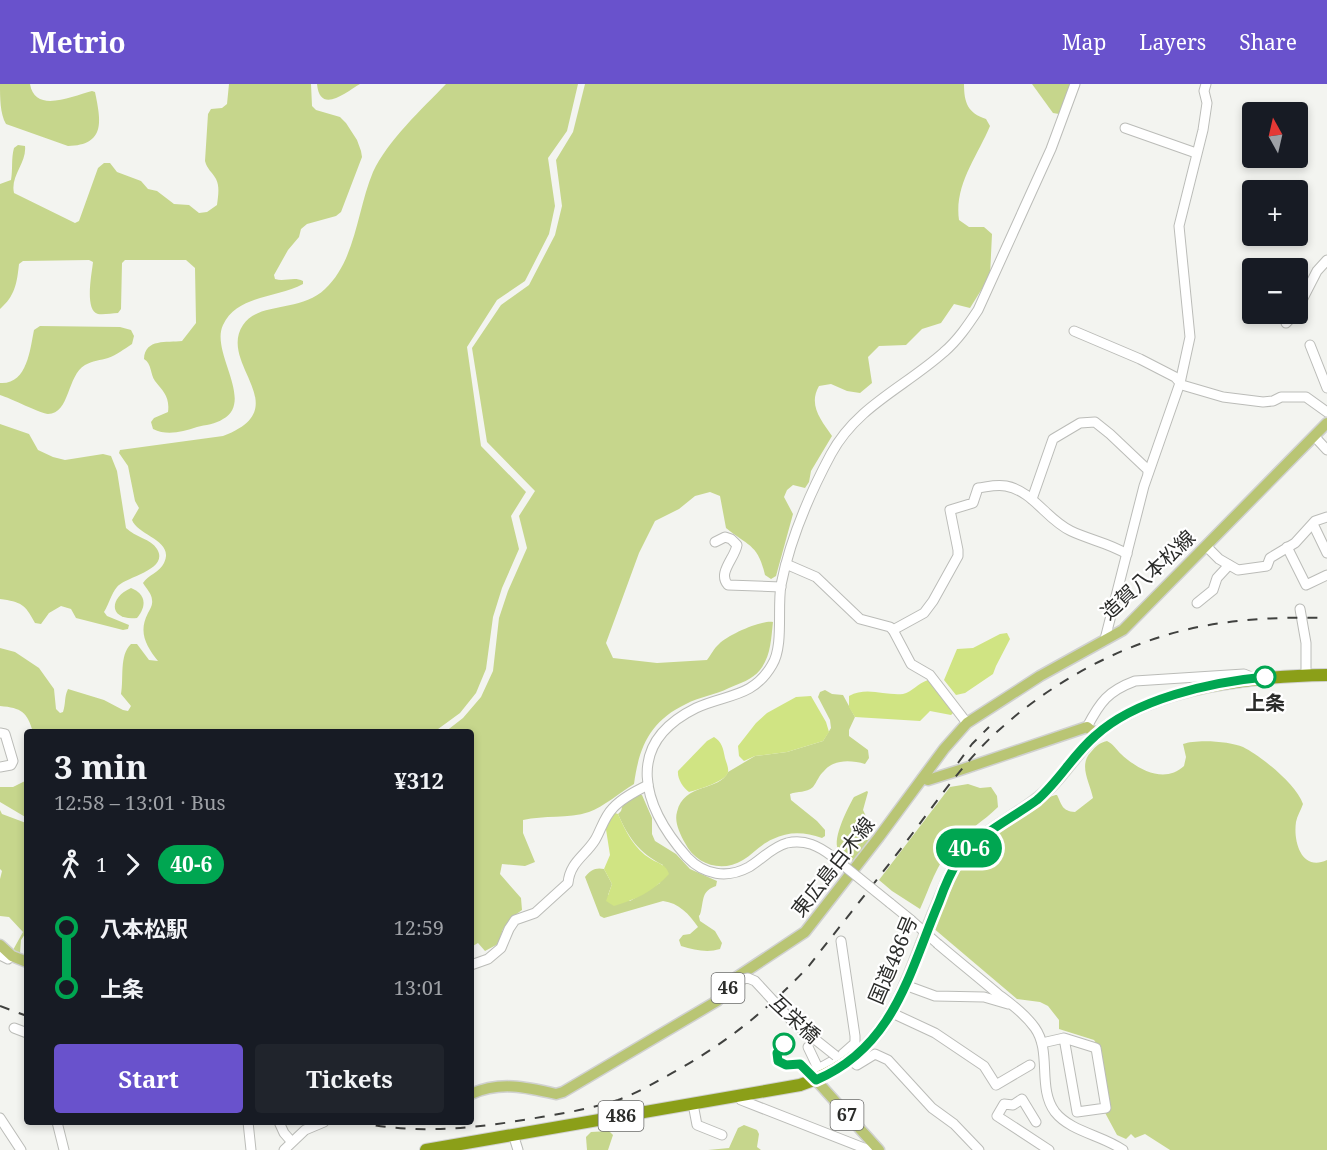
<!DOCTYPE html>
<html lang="en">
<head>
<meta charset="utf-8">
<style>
  :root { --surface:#171b24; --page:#20242c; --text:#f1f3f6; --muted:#9ea1a6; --accent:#6952cc }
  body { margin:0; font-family:"Noto Serif","Noto Sans JP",serif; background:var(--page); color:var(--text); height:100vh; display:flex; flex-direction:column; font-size:22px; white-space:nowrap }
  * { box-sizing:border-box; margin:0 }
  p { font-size:20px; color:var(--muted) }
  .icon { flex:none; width:33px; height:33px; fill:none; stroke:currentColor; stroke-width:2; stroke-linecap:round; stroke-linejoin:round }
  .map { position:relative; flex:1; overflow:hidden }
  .details { position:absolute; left:24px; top:645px; width:450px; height:396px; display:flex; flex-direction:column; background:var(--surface); border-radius:6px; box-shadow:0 3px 9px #0003 }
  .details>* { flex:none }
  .badge { padding:0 12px; border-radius:20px; font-size:21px; line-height:39px }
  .needle { width:39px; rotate:352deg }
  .controls { position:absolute; left:1242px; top:18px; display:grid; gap:12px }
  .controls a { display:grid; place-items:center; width:66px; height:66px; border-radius:6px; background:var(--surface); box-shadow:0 3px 9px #0003; font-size:30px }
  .map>.badge { position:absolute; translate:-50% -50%; box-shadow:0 0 0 3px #fff }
  .legs { display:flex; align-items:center; gap:9px; height:66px; padding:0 30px; font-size:20px }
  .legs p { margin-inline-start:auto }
  .overview { display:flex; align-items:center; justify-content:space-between; height:102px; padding:0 30px }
  h1 { font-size:33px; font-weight:700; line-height:45px }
  .primary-button { display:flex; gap:12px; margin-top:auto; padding:12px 30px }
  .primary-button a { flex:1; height:69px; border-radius:6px; background:var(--accent); color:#fff; font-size:24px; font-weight:700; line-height:69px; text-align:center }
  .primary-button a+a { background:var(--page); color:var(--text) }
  ul { padding:0 30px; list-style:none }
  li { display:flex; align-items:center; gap:21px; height:60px; font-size:22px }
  li i { display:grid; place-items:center; width:9px; height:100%; margin:0 8px; background:currentColor }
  li i::after { content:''; width:15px; height:15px; margin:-8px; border:4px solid; border-radius:50%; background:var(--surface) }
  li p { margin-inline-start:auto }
  li:first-child i { background:linear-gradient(#0000 50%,currentColor 0) }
  li:last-child i { background:linear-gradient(currentColor 50%,#0000 0) }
  header { display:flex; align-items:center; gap:36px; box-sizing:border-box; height:84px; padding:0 30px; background:var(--accent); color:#fff }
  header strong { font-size:28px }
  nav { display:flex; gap:33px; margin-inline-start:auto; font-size:21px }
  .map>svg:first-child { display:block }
</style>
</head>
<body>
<header>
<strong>Metrio</strong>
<nav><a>Map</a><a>Layers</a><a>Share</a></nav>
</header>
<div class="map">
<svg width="1327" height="1066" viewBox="0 0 1327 1066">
  <rect width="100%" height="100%" fill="#f3f4f0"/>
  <g fill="#c6d68c">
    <path d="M0 0H30C35 30 72 12 92 7L95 8C101 37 106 61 68 62L6 40C0 30 0 13 0 0Z"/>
    <path d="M229 0H311L312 22 316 26 340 33 346 39 357 56 361 67 362 73 341 128 336 132 307 140 301 145 299 153 288 166 274 191 275 195C285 198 294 192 303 197V200C277 214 237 211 223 241 210 268 255 317 223 335 216 340 205 341 197 343 182 348 167 352 153 345L151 338 154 334 168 328C170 313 163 307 155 297 150 290 152 280 144 275 145 254 167 259 182 257L196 239 195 184 186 176H125L122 179 121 225 118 229C112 229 104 231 98 230 84 226 92 189 93 178L89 176 23 177 19 180C17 199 15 212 0 225V100L11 96C13 85 11 75 14 64L18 61 25 62C27 79 10 92 14 109L75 139 79 137 98 84 104 79H110L117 88 141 97 148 105 157 107 174 120 189 121 199 129 207 128 217 121C218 112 220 103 216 95 212 88 207 85 205 77L208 30 211 25 222 24 227 20Z"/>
    <path d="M317 0H360C346 8 320 31 317 0Z"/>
    <path d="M446 0H578L567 47 548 74 555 122 549 150 525 197 497 216 467 263 481 362 526 408 511 432 519 465 502 504 493 533 486 585 476 609 460 629 434 648H121L111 646 33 648C27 628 22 624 0 622V564L15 568 39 584 54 605 56 625 60 629 63 628C66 619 64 613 68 605L104 616 123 626 128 627 131 622 121 610C124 595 119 571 131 560H137L149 576 158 577C146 562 138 548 148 529 150 525 153 521 152 516 152 510 146 504 143 499 148 491 160 488 164 479 175 456 138 452 132 436L139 424 135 417 128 382 119 369 120 366 223 352C298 324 217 280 243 241 259 217 300 229 325 205 356 176 357 126 373 88 388 56 422 25 446 0Z"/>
    <path d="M585 0H964C964 19 968 29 986 35L990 42C977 73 954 101 959 136L969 143H984L992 150 990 192 970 224 954 220 941 239 922 245 906 261 879 262 868 273 872 299 860 309 847 307 831 300 819 302C808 321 821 336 832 352L811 387 809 398 805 404 793 401 787 406 784 413 793 430 776 492 771 495 765 491C758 460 748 462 726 444L720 412 710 408 695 412 679 425 655 437 639 469 606 559 613 574 657 579 707 576C711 571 714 564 719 560 728 551 761 536 773 538 771 555 771 572 760 586 752 596 740 599 729 604 715 611 699 613 686 620 650 637 639 663 634 700 621 708 603 723 589 728 568 735 544 731 523 736V749L535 778 525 782 502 780 500 790 521 814 522 826 511 834 503 845 498 860 485 867 478 859 471 863V648H445L463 634 481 613 493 587 499 534 508 507 527 464 519 432 535 407 487 358 472 264 501 221 529 201 555 151 562 122 556 76 573 48Z"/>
    <polygon points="1032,0 1070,0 1059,30 1053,29"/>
    <path d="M40 242 120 243 131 246 134 252 132 260C124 265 117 271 108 274 101 276 92 277 85 281 67 291 70 330 48 330 42 330 10 314 0 311V299C27 301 30 266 34 246Z"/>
    <path d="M0 340 29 350 38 366 53 373 65 376 103 370 111 372 117 387 126 444C135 453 151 455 157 465 170 486 124 493 117 503 111 510 109 520 104 528L107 532 129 541 128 545 123 546 76 534 71 525 61 522 49 529 41 540 35 539C25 520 21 518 0 515Z"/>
    <path d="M131 504C146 510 147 522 137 534 109 537 108 514 131 504Z"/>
    <path d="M825 606 832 610 843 611 855 633 849 646V652L868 666 869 674 865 680C851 676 834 675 824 687 819 691 817 698 813 703 806 709 798 707 790 710L791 716 817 737 825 746V752L822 754C805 748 789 747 773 755 761 760 753 770 743 776 722 789 696 781 685 759 680 750 674 738 677 728 684 698 719 708 728 688L755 672 787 668 823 657 831 644 830 636 818 613 820 608Z"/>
    <path d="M1107 657C1113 660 1116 665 1121 670 1138 686 1165 700 1184 682L1186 673 1183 660C1196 655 1230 657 1243 663 1261 672 1296 700 1303 720 1301 726 1297 732 1296 738 1293 758 1302 788 1327 776V1066H1170L1145 1050 1135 1054 1131 1050 1126 1055 1117 1051 1103 1025 1099 963 1094 956 1059 945V936L1048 922 1040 918 1017 915 932 843C941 820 950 790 966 772 975 761 1046 710 1057 711 1062 721 1062 727 1075 728L1093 714C1090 699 1078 681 1091 668 1096 662 1099 659 1107 657Z"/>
    <polygon points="27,696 27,734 0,718 0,703 13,703"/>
    <path d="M968 700 980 704 991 703 997 712 998 723C984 737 966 747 952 763 937 779 929 805 920 825L892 807 879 796 950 703Z"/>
    <path d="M867 707 868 708 863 726 871 743 869 757 854 778C849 774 842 770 838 765 832 755 848 723 854 713Z"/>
    <path d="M637 711H642L652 734V750L655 757 676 770 690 785 717 797 716 802C702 807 704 814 701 827 699 836 698 827 700 837L715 847 722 859 720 865C707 869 695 866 681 862L679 856 683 851 690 850 698 843C689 830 679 819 663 817L604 834 600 832 585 793C590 786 596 783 604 785L612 800 608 811 630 817 660 799 663 781C639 769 628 753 618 730L621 727 623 720Z"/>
    <polygon points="0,726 2,730 26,739 25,745 27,746 27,847 21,856 20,870 13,866 23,848 9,833 0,832 0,795 2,787 0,785"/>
    <polygon points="744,1041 757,1046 759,1050 757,1063 761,1066 708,1066 729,1064 738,1044"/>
    <polygon points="609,1047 613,1051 608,1066 587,1066 586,1053 591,1048"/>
  </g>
  <g fill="#d0e483">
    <polygon points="1007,549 1010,555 996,582 993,590 965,609 956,611 944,596 957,565 973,564 1000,550"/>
    <path d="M928 596 932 599 954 628 951 631 930 627 920 637 855 633 849 623V612C867 602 885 612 903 610 912 608 918 599 928 596Z"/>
    <polygon points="811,612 826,638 829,648 823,657 787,668 755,672 744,677 739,672 738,662 756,639 767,629 796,613"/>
    <path d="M714 653C722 658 723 664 725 674 726 678 729 684 728 688 727 697 697 706 689 708 683 704 677 694 678 687L707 657Z"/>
    <path d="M615 729 618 730C626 748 634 765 651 775 659 780 666 780 669 790 654 807 635 816 614 822L606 817 612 800 604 785 610 771 605 739 612 730Z"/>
  </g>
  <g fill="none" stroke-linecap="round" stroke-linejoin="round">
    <g stroke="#bbbcb8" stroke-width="11">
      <g id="minor">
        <polyline points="1125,44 1196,69"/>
        <polyline points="1298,224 1317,187 1327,176"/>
        <polyline points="1286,239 1295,230"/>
        <polyline points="1074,247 1140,275 1175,293 1182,301 1223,313 1263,318 1273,317 1281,313 1306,313 1327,328"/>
        <polyline points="1310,261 1327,304"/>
        <polyline points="1314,352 1327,366"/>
        <polyline points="1032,415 1053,355 1080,339 1095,338 1110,350 1148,386 1148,389"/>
        <polyline points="1313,440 1327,469"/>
        <path d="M715 458 725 453 731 455 737 461C735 474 717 489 728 501L781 503"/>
        <polyline points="1206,462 1219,475 1238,486 1267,482 1270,474 1295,459 1315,437 1327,433"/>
        <polyline points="1287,463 1306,501 1327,491"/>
        <polyline points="786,480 816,493 860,535 890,543 893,546 911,580 930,591 967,639"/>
        <polyline points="1197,519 1213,506 1217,494 1229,481"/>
        <polyline points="1300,525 1306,559 1306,591"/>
        <path d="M893 546 924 529 933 517 958 472V466L950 426 973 419 978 404C987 403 996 400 1006 402 1033 407 1047 436 1071 447 1090 456 1109 459 1127 470"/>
        <polyline points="1105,555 1144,402 1180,299 1190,253 1179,142 1203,46 1207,19 1204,7 1206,0"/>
        <path d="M1087 643C1100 618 1108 607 1135 597L1244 590 1254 594"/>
        <polyline points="0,649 5,650 13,677 11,681 0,683"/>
        <path d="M833 773C819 762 805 755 787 759 772 763 761 776 749 783 727 795 704 791 687 773 642 722 623 660 696 624 726 610 753 614 772 581 784 562 777 524 781 501 790 455 809 411 831 370 857 322 905 303 944 268 958 256 968 241 978 226L1051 65 1075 0"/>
        <polyline points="890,819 911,836"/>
        <path d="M938 860C958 877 978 893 998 910 1011 920 1025 930 1035 944 1052 968 1037 1004 1055 1028 1071 1048 1102 1051 1123 1066"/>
        <polyline points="0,871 8,875 12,872"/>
        <path d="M471 881 488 875 501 864 509 845 515 836 535 829 568 799C570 778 585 772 595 756 601 746 604 733 613 724 622 714 636 707 648 701"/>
        <polyline points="905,901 935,912 984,913 1008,920"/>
        <polyline points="892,929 935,949 984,982 996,1001 1030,981"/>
        <polyline points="14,944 27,949"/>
        <polyline points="1042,959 1064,954 1096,964 1106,1024 1077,1028 1064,954"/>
        <polyline points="808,963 817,982 820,984 838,974 836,972"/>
        <polyline points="838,974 855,959 855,952 841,857"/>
        <polyline points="850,976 857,981 875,970 888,976 932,1024 954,1040 979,1066"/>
        <polyline points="738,1012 741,1016 869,1066"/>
        <polyline points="693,1020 697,1041 722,1051"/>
        <polyline points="0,1034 21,1066"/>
        <polyline points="57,1038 64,1066"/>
        <polyline points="248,1038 251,1066"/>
        <polyline points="279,1038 284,1049 291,1057"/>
        <polyline points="1036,1038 1022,1015 1013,1021 1004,1020 997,1032 1049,1066"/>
        <polyline points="513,1050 518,1066"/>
        <polyline points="284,1066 305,1046 324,1038"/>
      </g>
    </g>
    <g stroke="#d0d1d0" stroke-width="13">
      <g id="major">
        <polyline points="923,694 928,696 963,685 1087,643 1096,650"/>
        <polyline points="0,861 12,872 27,878"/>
        <polyline points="816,996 879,1066"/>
        <path d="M471 1010C500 997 526 1003 556 1010L563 1008 717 917 737 893 805 848 879 753 944 665 967 639 1040 592 1123 546 1327 339"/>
      </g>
    </g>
    <g stroke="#d0d1d0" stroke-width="14">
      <path id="highway" d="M426 1066 800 1001C891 970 902 906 935 826 942 810 948 792 958 777 975 750 1019 732 1043 710 1064 692 1077 667 1098 649 1155 602 1256 592 1327 591"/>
    </g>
    <use href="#minor" stroke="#fff" stroke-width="9"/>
    <use href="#major" stroke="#b9c574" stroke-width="10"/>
    <use href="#highway" stroke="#8b9f18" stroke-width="12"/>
    <g stroke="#40413f" stroke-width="2" stroke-dasharray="10 10" stroke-linecap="butt">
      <polyline points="958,679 972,660 989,643"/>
      <polyline points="0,922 27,932"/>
      <path d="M356 1038C407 1049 459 1046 511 1038 547 1032 584 1027 618 1016 634 1010 649 1002 663 994 718 965 765 929 808 883 840 842 874 800 906 758 935 720 964 677 999 646 1060 591 1140 550 1222 539 1257 534 1292 533 1327 534"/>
    </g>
    <g stroke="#bbbcb8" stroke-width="11" stroke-linecap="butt">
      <g id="minor-bridge">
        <polyline points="833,773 890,819"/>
        <polyline points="911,836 938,860"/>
        <polyline points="727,911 743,895 748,894 755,897 792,937 836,972"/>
      </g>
    </g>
    <use href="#minor-bridge" stroke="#fff" stroke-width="9"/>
  </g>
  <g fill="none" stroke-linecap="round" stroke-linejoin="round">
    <g stroke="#fff" stroke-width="14">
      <path id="line-1" d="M784 960 777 969 778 977 786 981 800 980 816 996C894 963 909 889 939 818 944 804 950 789 958 777 972 754 1014 733 1037 716 1059 697 1073 671 1095 652 1135 615 1211 598 1265 593"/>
    </g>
    <use href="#line-1" stroke="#00a651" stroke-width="9"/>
  </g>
  <g fill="#fff" stroke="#00a651" stroke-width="3">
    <circle cx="1265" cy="593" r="10"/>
    <circle cx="784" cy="960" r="10"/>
  </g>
  <g text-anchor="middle" stroke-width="4.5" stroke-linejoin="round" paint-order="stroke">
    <g fill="#fff" stroke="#6b6b6a" stroke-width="1.5">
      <rect x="711.5" y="889" width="33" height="30" rx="4.5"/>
      <rect x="830.5" y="1016" width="33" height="30" rx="4.5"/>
      <rect x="598.5" y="1017" width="45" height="30" rx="4.5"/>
    </g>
    <g font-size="18" font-weight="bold" fill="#2b2c2a">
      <text x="728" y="910">46</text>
      <text x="847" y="1037">67</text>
      <text x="621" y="1038">486</text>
    </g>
    <g font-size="20" fill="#2b2c2a" stroke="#fff">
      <text transform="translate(1148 491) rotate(-43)" y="7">造賀八本松線</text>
      <text transform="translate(833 783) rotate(-52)" y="7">東広島白木線</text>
      <text transform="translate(893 876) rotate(-67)" y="7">国道486号</text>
      <text transform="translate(795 935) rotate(43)" y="7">互栄橋</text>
    </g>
    <g font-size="20" font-weight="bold" fill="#2b2c2a" stroke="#fff">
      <text x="1265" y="626">上条</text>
    </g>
  </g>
</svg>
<div class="controls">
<a><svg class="needle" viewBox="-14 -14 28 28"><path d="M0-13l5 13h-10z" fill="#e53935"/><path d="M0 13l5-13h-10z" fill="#9ea1a6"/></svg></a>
<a>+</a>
<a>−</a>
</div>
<b class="badge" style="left:969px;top:764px;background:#00a651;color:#fff">40-6</b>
<section class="details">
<div class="overview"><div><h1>3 min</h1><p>12:58 – 13:01 · Bus</p></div><b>¥312</b></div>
<div class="legs"><svg class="icon" aria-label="walk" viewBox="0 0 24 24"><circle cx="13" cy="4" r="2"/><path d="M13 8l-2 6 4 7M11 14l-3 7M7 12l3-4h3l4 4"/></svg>1<svg class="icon" aria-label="forward" viewBox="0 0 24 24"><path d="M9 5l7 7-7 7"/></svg><b class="badge" style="background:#00a651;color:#fff">40-6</b></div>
<ul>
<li><i style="color:#00a651"></i><b>八本松駅</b><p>12:59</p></li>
<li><i style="color:#00a651"></i><b>上条</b><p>13:01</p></li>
</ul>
<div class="primary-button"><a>Start</a><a>Tickets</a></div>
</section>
</div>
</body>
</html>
